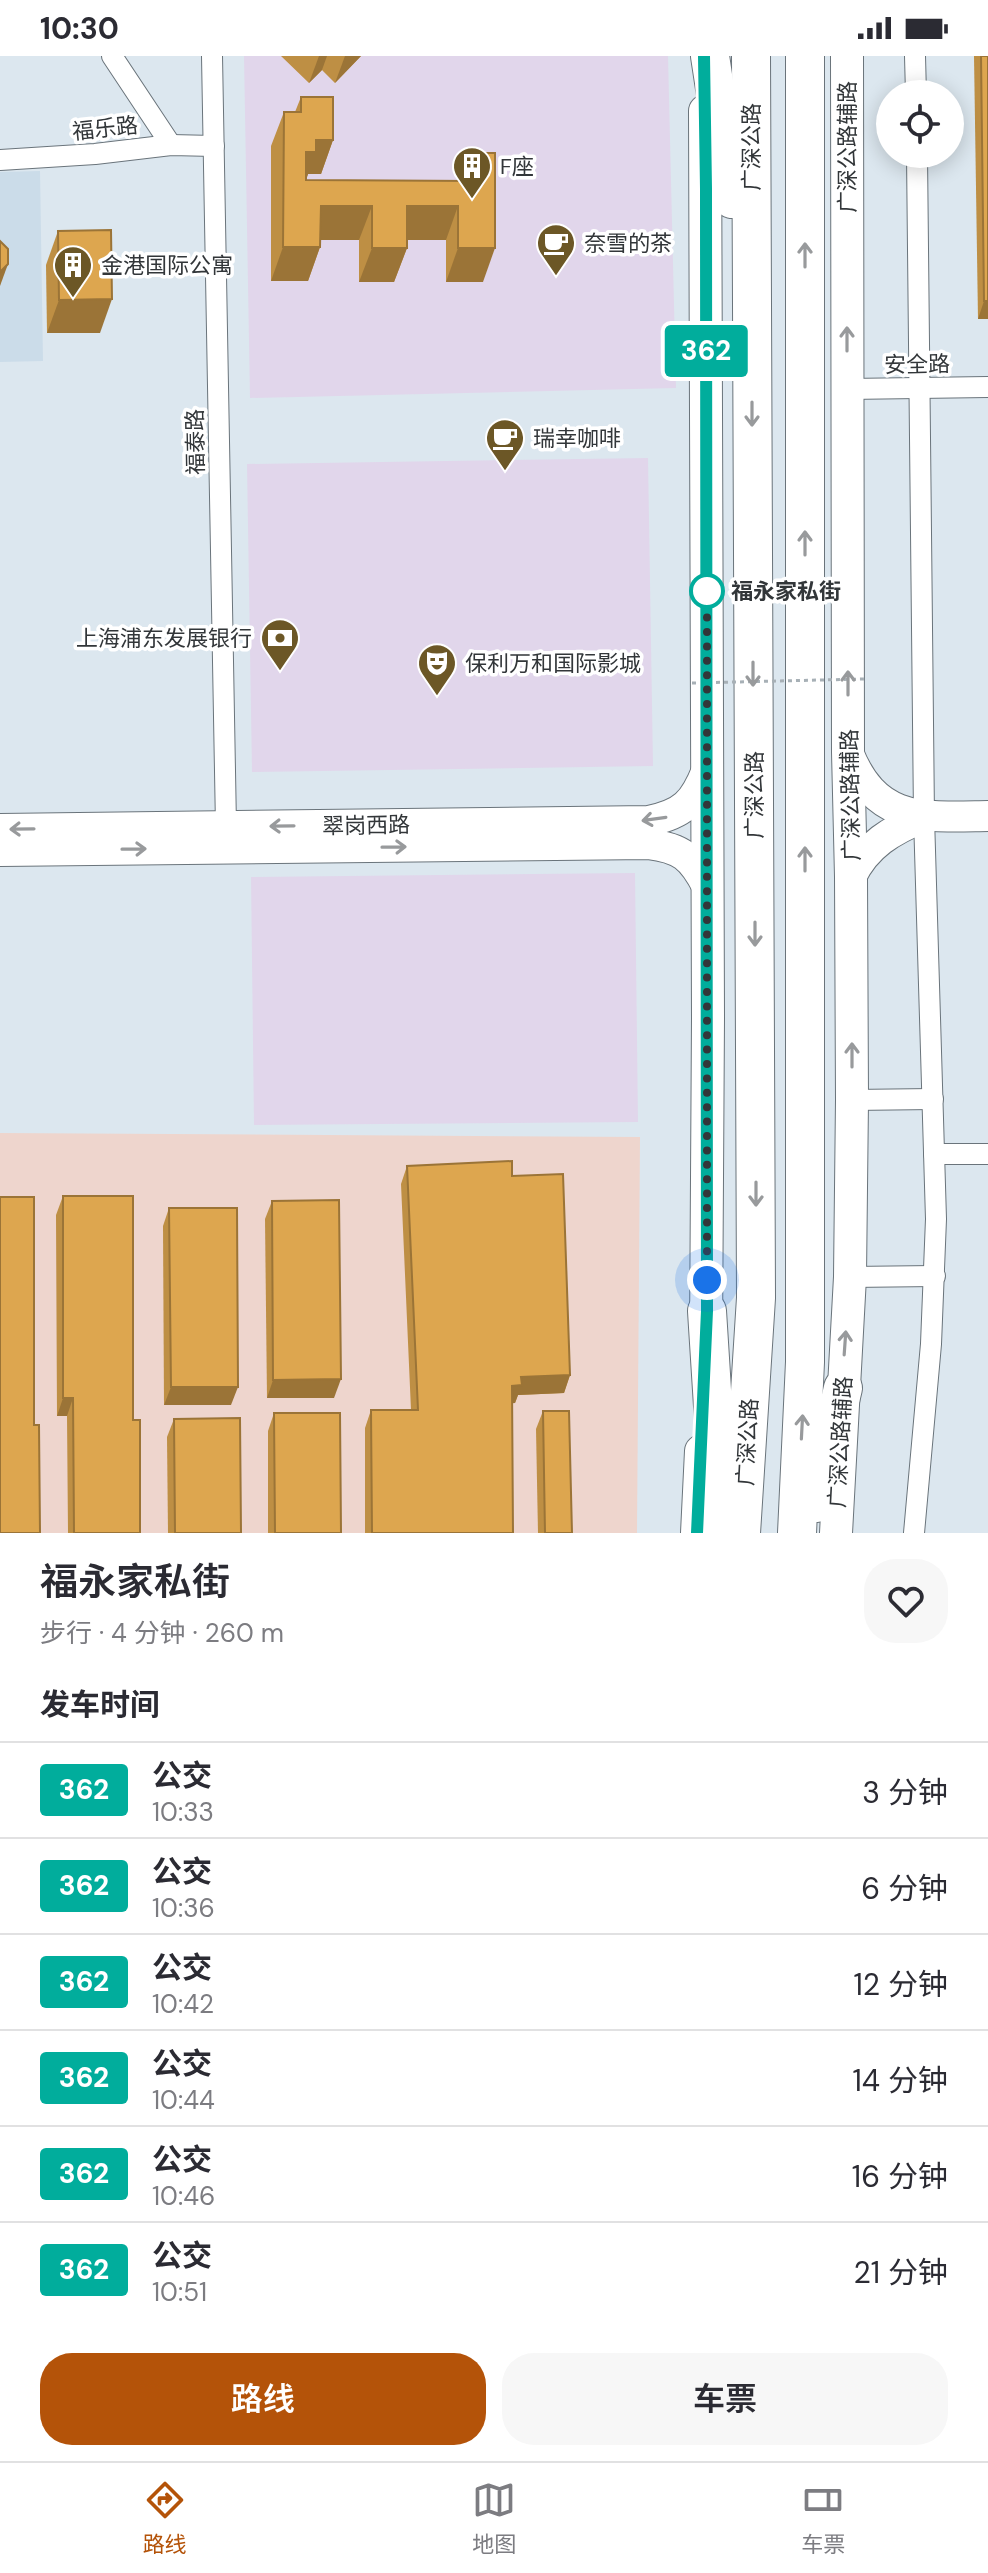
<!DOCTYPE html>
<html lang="zh">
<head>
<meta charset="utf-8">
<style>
  :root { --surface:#fff; --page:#f7f7f7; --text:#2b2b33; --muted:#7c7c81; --line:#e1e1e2; --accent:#b45309 }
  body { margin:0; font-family:"DM Sans","Noto Sans SC",sans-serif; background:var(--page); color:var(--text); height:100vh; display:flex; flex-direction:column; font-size:30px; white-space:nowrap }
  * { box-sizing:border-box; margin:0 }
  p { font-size:26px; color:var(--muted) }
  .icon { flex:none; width:44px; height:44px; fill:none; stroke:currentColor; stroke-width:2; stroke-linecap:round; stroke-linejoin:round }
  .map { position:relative; height:1477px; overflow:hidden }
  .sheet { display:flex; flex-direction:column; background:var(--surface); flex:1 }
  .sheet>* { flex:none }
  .badge { padding:0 16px; border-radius:6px; font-size:28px; line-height:52px }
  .tools { position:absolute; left:876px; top:24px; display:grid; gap:16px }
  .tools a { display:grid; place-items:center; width:88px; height:88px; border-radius:50%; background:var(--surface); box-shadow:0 4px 20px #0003; font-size:40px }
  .you { position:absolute; width:40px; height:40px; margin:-20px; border:6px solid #fff; border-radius:50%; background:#1a73e8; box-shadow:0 0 0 12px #1a73e833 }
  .map>.badge { position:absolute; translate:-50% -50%; box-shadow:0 0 0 4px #fff }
  h2 { padding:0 40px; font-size:30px; line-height:72px }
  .round { display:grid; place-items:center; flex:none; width:84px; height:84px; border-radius:32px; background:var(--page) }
  .overview { display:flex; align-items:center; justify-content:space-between; height:136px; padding:0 40px }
  h1 { font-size:38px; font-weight:600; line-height:60px }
  .action { display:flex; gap:16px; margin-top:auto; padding:16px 40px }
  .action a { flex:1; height:92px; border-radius:32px; background:var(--accent); color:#fff; font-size:32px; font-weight:600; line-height:92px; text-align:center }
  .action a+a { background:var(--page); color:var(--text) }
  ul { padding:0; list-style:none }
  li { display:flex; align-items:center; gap:24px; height:96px; padding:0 40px; border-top:2px solid var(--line) }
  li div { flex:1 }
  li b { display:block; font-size:30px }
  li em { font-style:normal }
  li .badge { min-width:88px; font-weight:700; text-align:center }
  .status { display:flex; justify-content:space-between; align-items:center; height:56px; padding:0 40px; background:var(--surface); direction:ltr }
  .status svg { height:22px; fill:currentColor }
  .tab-bar { display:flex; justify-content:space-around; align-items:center; height:112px; border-top:2px solid var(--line); background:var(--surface); font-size:22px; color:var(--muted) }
  .tab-bar a { display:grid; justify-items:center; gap:4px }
  .tab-bar .active { color:var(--accent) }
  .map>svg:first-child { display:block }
</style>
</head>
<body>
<div class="status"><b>10:30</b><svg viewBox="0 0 49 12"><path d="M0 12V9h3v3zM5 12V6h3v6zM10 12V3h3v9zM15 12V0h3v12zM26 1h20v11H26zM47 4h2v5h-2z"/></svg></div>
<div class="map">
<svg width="988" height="1477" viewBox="0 0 988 1477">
  <rect width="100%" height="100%" fill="#dce7ef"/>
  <g fill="#e1d6eb">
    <polygon points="244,0 668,0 676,332 250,342"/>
    <polygon points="648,402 653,710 252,716 247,408"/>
    <polygon points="635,817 638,1066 254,1069 251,821"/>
  </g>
  <polygon fill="#eed5cd" points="0,1077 640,1081 637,1477 0,1477"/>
  <polygon fill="#cbdce9" points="40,115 43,305 0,306 0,116"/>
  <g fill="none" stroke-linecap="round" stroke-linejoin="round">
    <g stroke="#6a747b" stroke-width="22">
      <g id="street">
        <polyline points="112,0 171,89"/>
        <polyline points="212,0 226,770"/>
        <polyline points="915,0 916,38"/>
        <polyline points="0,104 95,98 171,89 214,90"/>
        <polyline points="848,333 988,331"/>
        <polyline points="852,1044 933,1043"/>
        <polyline points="934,1098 988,1098"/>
        <polyline points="850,1221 935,1220"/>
        <polyline points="914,1477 931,1288 936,1163 924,761 917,98"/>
      </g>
    </g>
    <g stroke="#6a747b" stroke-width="32">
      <g id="secondary">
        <path d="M848 696C876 767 922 761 988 760"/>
        <path d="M0 773 649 765C683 758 694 747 707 714"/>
        <path d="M0 795 649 788C681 792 692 801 707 830"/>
        <path d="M851 821C866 789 892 774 924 761"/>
      </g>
    </g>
    <g stroke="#6a747b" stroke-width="34">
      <g id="primary">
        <polyline points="705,55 708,962 706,1281"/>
        <polyline points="697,1477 701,1395"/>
        <polyline points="836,1477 850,1221 852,1044 851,821 848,696 847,0"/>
      </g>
    </g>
    <g stroke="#6a747b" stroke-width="40">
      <g id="highway">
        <polyline points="710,0 732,143"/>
        <polyline points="707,1255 721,1477"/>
        <polyline points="816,1447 843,1332"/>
        <polyline points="741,1477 756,1242 751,0"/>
        <polyline points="797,1477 805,1306 805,0"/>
      </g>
    </g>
    <use href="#street" stroke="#fff" stroke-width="20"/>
    <use href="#secondary" stroke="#fff" stroke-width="30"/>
    <use href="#primary" stroke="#fff" stroke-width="32"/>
    <use href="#highway" stroke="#fff" stroke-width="38"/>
    <polyline stroke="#a7b0b6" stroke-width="3" stroke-dasharray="4 4" stroke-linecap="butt" points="692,627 864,623"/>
  </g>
  <g fill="#be8f44">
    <polygon points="281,0 361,0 335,27 322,14 309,27"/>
    <polygon points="974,0 988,0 988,263 978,263"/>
    <polygon points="301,41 333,84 321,118 308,118 306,124 463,125 473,97 483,226 446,226 446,184 407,184 407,192 394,226 359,226 359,184 320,184 320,191 308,225 271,225 271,90 284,56 295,56"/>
    <polygon points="58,175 100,277 47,277 46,209"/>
    <polygon points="407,1110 512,1120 570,1319 564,1337 518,1339 515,1347 512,1347 513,1477 365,1477 365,1372 371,1354 411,1354 401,1128"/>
    <polygon points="63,1140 133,1364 140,1477 68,1477 67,1360 57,1360 56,1159"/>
    <polygon points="272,1145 334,1342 267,1342 265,1163"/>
    <polygon points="169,1152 231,1349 164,1349 163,1170"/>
    <polygon points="543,1355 572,1477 538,1477 536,1373"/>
    <polygon points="274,1357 341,1477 268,1477 268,1375"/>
    <polygon points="174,1363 241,1477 168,1477 167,1381"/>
  </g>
  <g fill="#9b7437">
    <polygon points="319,0 327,0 322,14 309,27"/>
    <polygon points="345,0 361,0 335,27"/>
    <polygon points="316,84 333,84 321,118 308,118 304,130 306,96"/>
    <polygon points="321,150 372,150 359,184 308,184"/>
    <polygon points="407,150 458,150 446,184 394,184"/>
    <polygon points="283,191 320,191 308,225 271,225"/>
    <polygon points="372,192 407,192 394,226 359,226"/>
    <polygon points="458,192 495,192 483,226 446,226"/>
    <polygon points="8,208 0,230 0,216"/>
    <polygon points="112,243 100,277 47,277 59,244"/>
    <polygon points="984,245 988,245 988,263 978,263"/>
    <polygon points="570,1319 564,1337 518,1339 515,1347 505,1348 512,1330 521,1321"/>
    <polygon points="341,1323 334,1342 267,1342 273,1324"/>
    <polygon points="171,1331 238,1331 231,1349 164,1349"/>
    <polygon points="63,1342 73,1342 67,1360 57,1360"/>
  </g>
  <g fill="#dda64f" stroke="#9b7437" stroke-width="2">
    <polygon points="981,0 988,0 988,245 984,245"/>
    <polygon points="301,41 333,41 333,84 316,84 316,96 306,96 306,124 473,125 473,97 495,97 495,192 458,192 458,150 407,150 407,192 372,192 372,150 321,150 320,191 283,191 284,56 301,56"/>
    <polygon points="111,174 112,243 59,244 58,175"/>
    <polygon points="0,185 8,193 8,208 0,216"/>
    <polygon points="512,1105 512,1120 563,1118 570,1319 521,1321 522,1329 512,1330 513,1477 372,1477 371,1354 418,1354 407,1110"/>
    <polygon points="63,1140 133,1140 133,1364 140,1364 140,1477 74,1477 73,1342 63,1342"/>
    <polygon points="0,1141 34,1141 34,1369 39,1369 40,1477 0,1477"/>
    <polygon points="339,1144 341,1323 273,1324 272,1145"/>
    <polygon points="169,1152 237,1152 238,1331 171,1331"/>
    <polygon points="543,1355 569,1355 572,1477 545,1477"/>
    <polygon points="274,1357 340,1357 341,1477 275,1477"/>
    <polygon points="240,1362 241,1477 175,1477 174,1363"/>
  </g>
  <defs><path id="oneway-shaft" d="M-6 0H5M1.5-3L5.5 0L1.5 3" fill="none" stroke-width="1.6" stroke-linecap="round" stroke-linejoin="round" transform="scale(2)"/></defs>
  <g stroke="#989a9c">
    <use href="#oneway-shaft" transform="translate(805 199) rotate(-90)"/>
    <use href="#oneway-shaft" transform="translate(847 283) rotate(-90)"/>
    <use href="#oneway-shaft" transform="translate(752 358) rotate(90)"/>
    <use href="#oneway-shaft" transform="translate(805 487) rotate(-90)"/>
    <use href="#oneway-shaft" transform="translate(753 618) rotate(90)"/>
    <use href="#oneway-shaft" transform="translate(848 627) rotate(-90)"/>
    <use href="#oneway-shaft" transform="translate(654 763) rotate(172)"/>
    <use href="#oneway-shaft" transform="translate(282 770) rotate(179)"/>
    <use href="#oneway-shaft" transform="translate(22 773) rotate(179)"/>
    <use href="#oneway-shaft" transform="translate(394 791) rotate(-1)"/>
    <use href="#oneway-shaft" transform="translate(134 793) rotate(-1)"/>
    <use href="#oneway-shaft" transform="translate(805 803) rotate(-90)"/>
    <use href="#oneway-shaft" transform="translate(755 878) rotate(90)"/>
    <use href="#oneway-shaft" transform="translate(852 999) rotate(-90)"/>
    <use href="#oneway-shaft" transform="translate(756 1138) rotate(90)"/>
    <use href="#oneway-shaft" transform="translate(845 1287) rotate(-86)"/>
    <use href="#oneway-shaft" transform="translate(802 1371) rotate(-87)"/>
  </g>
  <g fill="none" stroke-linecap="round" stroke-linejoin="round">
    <g stroke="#fff" stroke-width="18">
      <polyline id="line" points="697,1477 707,1255 706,133 704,0"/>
    </g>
    <use href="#line" stroke="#01ad9c" stroke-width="12"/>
    <polyline stroke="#323639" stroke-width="8" stroke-dasharray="0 14.4" points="707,1224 707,530 707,535"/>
  </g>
  <defs>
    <g id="building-pin" transform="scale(2)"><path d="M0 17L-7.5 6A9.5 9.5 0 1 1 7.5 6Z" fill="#6c5726" stroke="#fff"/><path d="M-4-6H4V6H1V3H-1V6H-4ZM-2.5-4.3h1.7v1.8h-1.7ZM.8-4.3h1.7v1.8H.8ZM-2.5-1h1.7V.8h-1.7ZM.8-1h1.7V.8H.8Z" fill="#fff"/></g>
    <g id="cafe-pin" transform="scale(2)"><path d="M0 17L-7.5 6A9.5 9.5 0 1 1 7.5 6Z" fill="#6c5726" stroke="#fff"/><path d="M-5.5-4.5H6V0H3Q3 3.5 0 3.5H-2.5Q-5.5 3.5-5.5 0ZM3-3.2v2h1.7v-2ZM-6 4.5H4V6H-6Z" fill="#fff"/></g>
    <g id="bank-pin" transform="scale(2)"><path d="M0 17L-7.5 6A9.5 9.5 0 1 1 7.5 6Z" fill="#6c5726" stroke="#fff"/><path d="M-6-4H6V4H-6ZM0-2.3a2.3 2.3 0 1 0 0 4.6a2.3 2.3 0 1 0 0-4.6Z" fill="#fff"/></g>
    <g id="theatre-pin" transform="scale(2)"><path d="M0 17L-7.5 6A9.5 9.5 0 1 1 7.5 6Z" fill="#6c5726" stroke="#fff"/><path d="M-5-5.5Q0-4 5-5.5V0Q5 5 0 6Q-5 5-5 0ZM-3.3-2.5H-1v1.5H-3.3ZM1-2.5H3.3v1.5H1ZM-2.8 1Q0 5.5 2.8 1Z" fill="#fff"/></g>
  </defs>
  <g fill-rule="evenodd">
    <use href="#building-pin" x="472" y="110"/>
    <use href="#cafe-pin" x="556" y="187"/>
    <use href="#building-pin" x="73" y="209"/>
    <use href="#cafe-pin" x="505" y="382"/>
    <use href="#bank-pin" x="280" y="582"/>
    <use href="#theatre-pin" x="437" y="607"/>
  </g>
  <circle fill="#fff" stroke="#01ad9c" stroke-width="4" cx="707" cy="535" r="16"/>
  <g text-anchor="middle" stroke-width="7" stroke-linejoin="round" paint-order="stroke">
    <g font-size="22" fill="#323639" stroke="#fff">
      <text transform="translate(105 72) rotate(-6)" y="8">福乐路</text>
      <text transform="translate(751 91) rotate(-90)" y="8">广深公路</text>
      <text transform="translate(847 91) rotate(-90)" y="8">广深公路辅路</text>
      <text transform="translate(917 308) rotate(-1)" y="8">安全路</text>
      <text transform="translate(195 386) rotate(-91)" y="8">福泰路</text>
      <text transform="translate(754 739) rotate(-90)" y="8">广深公路</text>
      <text transform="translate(850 739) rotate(-91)" y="8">广深公路辅路</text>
      <text transform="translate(366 769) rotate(-1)" y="8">翠岗西路</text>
      <text transform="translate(747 1386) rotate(-87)" y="8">广深公路</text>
      <text transform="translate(840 1386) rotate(-87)" y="8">广深公路辅路</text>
    </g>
    <g font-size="22" fill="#323639" stroke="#fff" text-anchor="start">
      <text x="500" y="118">F座</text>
      <text x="584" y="195">奈雪的茶</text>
      <text x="101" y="217">金港国际公寓</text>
      <text x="533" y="390">瑞幸咖啡</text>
      <text x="252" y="590" text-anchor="end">上海浦东发展银行</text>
      <text x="465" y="615">保利万和国际影城</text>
    </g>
    <g font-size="22" font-weight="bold" fill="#323639" stroke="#fff" text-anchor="start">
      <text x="731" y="543">福永家私街</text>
    </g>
  </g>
</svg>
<div class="tools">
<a><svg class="icon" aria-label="locate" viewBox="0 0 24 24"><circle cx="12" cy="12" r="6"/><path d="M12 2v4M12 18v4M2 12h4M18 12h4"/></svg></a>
</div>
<div class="you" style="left:707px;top:1224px"></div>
<b class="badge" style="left:706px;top:295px;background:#01ad9c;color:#fff">362</b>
</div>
<section class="sheet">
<div class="overview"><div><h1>福永家私街</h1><p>步行 · 4 分钟 · 260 m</p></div><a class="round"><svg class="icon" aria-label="heart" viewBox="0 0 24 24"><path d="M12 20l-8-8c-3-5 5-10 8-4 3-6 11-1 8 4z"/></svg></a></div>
<h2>发车时间</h2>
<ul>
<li><span class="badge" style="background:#01ad9c;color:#fff">362</span><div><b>公交</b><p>10:33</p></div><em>3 分钟</em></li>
<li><span class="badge" style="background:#01ad9c;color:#fff">362</span><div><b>公交</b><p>10:36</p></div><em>6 分钟</em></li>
<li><span class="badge" style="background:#01ad9c;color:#fff">362</span><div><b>公交</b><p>10:42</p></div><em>12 分钟</em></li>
<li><span class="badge" style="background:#01ad9c;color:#fff">362</span><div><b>公交</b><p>10:44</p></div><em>14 分钟</em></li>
<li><span class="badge" style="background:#01ad9c;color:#fff">362</span><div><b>公交</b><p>10:46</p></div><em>16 分钟</em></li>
<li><span class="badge" style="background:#01ad9c;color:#fff">362</span><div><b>公交</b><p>10:51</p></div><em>21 分钟</em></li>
</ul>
<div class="action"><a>路线</a><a>车票</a></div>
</section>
<nav class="tab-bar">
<a class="active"><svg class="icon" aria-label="directions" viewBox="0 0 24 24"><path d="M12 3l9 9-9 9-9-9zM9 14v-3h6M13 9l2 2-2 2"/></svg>路线</a>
<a><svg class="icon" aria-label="map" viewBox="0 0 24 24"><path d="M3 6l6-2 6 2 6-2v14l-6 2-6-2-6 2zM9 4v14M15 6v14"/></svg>地图</a>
<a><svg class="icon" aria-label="tickets" viewBox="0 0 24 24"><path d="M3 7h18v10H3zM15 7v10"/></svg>车票</a>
</nav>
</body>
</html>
